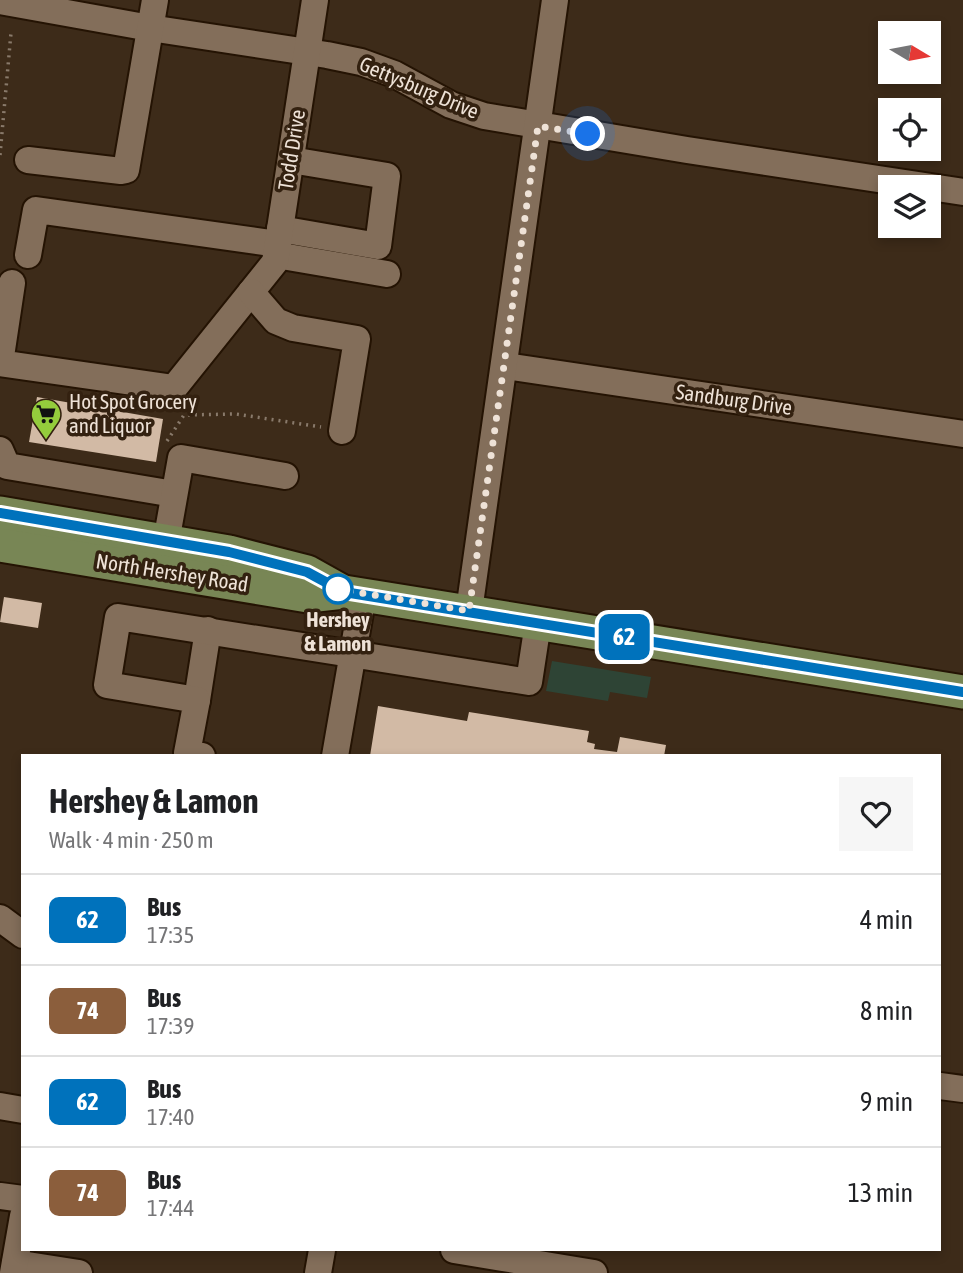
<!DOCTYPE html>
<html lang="en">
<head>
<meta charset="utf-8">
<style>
  :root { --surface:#fff; --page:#f6f6f6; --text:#202124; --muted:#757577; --line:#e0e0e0 }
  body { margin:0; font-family:"Asap Condensed",sans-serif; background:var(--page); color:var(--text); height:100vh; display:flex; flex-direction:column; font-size:26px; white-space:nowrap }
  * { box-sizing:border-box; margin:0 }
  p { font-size:23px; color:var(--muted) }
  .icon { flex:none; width:38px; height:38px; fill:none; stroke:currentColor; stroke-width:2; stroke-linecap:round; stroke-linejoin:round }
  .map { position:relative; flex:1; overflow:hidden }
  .panel { position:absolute; left:21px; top:754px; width:920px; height:497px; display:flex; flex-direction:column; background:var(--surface); border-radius:0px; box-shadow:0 4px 10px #0003 }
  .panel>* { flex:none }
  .badge { padding:0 14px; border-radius:10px; font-size:24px; line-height:46px }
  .needle { width:46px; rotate:100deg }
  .buttons { position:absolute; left:878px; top:21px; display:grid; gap:14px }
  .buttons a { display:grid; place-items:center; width:63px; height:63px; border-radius:0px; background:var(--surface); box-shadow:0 4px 10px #0003; font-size:35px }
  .you { position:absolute; width:35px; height:35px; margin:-18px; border:5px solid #fff; border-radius:50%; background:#1a73e8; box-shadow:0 0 0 10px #1a73e833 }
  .map>.badge { position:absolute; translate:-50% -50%; box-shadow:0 0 0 4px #fff }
  .round { display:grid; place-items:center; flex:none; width:74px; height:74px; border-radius:0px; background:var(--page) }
  .summary { display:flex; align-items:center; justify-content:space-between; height:119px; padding:0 28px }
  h1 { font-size:33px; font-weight:700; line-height:52px }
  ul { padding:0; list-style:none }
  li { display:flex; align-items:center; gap:21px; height:91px; padding:0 28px; border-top:2px solid var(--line) }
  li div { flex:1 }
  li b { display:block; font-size:26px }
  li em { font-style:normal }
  li .badge { min-width:77px; font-weight:700; text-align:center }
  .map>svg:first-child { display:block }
</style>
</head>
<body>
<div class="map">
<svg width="963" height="1273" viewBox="0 0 963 1273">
  <rect width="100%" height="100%" fill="#3d2b19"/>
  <polygon fill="#2e4435" points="552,661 651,677 647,698 610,692 608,701 546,691"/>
  <g fill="#d2baa5">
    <polygon points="37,397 163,419 156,462 29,442"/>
    <polygon points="4,597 42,603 38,628 0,622"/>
    <polygon points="378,706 467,721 469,712 589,731 587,742 595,744 594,749 617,752 620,737 666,745 664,756 370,756"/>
  </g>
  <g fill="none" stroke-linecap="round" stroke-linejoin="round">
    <g stroke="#241303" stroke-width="30">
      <g id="minor">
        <polyline points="0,1 150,28 327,55 361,62 394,74 451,105 484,116 687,150 963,192"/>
        <polyline points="28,160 121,171 126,170 155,0"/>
        <polyline points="280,229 378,246 387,176 291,160"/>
        <polyline points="28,255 36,210 278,244"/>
        <polyline points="276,255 387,274"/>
        <polyline points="12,283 0,363 174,388 275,262 315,0"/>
        <polyline points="251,292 276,321 293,328 357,339 342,431"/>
        <polyline points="505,366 963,434"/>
        <polyline points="0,450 7,466 174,494"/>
        <polyline points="163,559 181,458 285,476"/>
        <polyline points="469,611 555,0"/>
        <polyline points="197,700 208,630"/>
        <polyline points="202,756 187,753 197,700 107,685 118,617 529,682 538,623"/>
        <polyline points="335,756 363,595"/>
        <polyline points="0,918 23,935"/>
        <polyline points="940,1086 963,1089"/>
        <polyline points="0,1106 23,1110"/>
        <polyline points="0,1196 23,1199"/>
        <polyline points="454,1250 594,1273"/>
        <polyline points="15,1263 79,1273"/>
        <polyline points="13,1273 23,1216"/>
        <polyline points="318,1273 322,1250"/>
      </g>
    </g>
    <g stroke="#241303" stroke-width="37">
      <g id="major">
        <polyline points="0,513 229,552 307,572 341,591"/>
        <polyline points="0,545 308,596 344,592 963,692"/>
      </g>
    </g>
    <g stroke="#897a6b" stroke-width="3.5" stroke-dasharray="2 5" stroke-linecap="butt">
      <polyline points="0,155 11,33"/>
      <polyline points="167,441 184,415 236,414 321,427"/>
    </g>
    <use href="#minor" stroke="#836e5a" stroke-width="26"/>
    <use href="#major" stroke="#788655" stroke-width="33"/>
  </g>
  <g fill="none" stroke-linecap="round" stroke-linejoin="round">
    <g stroke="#fff" stroke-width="16">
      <polyline id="line" points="0,513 229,552 307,572 344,592 963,692"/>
    </g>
    <use href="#line" stroke="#0072bc" stroke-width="10"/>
    <polyline stroke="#eee2d7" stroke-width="7" stroke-dasharray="0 12.6" points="338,589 469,611 538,126 588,134"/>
  </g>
  <defs>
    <g id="supermarket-pin" transform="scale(1.575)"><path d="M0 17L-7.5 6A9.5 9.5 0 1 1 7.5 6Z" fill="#94cc3c" stroke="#332110"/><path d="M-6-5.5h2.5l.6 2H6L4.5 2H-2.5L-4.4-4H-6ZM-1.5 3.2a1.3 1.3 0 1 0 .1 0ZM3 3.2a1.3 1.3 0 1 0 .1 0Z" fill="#111"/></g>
  </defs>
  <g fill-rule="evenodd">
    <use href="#supermarket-pin" x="46" y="414"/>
  </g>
  <circle fill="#fff" stroke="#0072bc" stroke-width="3.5" cx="338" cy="589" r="14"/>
  <g text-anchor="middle" stroke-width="7" stroke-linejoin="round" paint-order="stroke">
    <g font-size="21" fill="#eee2d7" stroke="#332110">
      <text transform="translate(419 88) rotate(23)" y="7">Gettysburg Drive</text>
      <text transform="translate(292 150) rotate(-81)" y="7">Todd Drive</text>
      <text transform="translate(734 400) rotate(8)" y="7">Sandburg Drive</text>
      <text transform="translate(172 573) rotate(9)" y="7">North Hershey Road</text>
    </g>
    <g font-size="21" fill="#eee2d7" stroke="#332110" text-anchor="start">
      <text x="69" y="409">Hot Spot Grocery<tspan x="69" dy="24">and Liquor</tspan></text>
    </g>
    <g font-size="21" font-weight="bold" fill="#eee2d7" stroke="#332110">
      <text x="338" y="627">Hershey<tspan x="338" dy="24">&amp; Lamon</tspan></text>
    </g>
  </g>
</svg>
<div class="buttons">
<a><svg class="needle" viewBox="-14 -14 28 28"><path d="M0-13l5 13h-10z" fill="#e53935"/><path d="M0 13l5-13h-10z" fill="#757577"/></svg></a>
<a><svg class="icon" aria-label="locate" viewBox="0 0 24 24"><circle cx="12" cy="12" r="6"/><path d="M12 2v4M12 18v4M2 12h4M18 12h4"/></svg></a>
<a><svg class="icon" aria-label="layers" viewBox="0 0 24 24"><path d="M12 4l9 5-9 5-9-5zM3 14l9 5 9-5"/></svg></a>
</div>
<div class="you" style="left:588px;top:134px"></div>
<b class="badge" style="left:624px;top:637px;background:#0072bc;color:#fff">62</b>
<section class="panel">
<div class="summary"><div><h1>Hershey &amp; Lamon</h1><p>Walk · 4 min · 250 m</p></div><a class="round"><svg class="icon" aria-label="heart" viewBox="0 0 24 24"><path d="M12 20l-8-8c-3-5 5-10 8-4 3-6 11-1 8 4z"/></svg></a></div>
<ul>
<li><span class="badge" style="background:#0072bc;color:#fff">62</span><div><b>Bus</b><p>17:35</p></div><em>4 min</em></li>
<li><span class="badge" style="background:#8b5e3c;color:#fff">74</span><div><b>Bus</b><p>17:39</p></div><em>8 min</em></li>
<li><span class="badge" style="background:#0072bc;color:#fff">62</span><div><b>Bus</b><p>17:40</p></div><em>9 min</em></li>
<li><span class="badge" style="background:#8b5e3c;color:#fff">74</span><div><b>Bus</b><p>17:44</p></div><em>13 min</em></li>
</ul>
</section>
</div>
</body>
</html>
